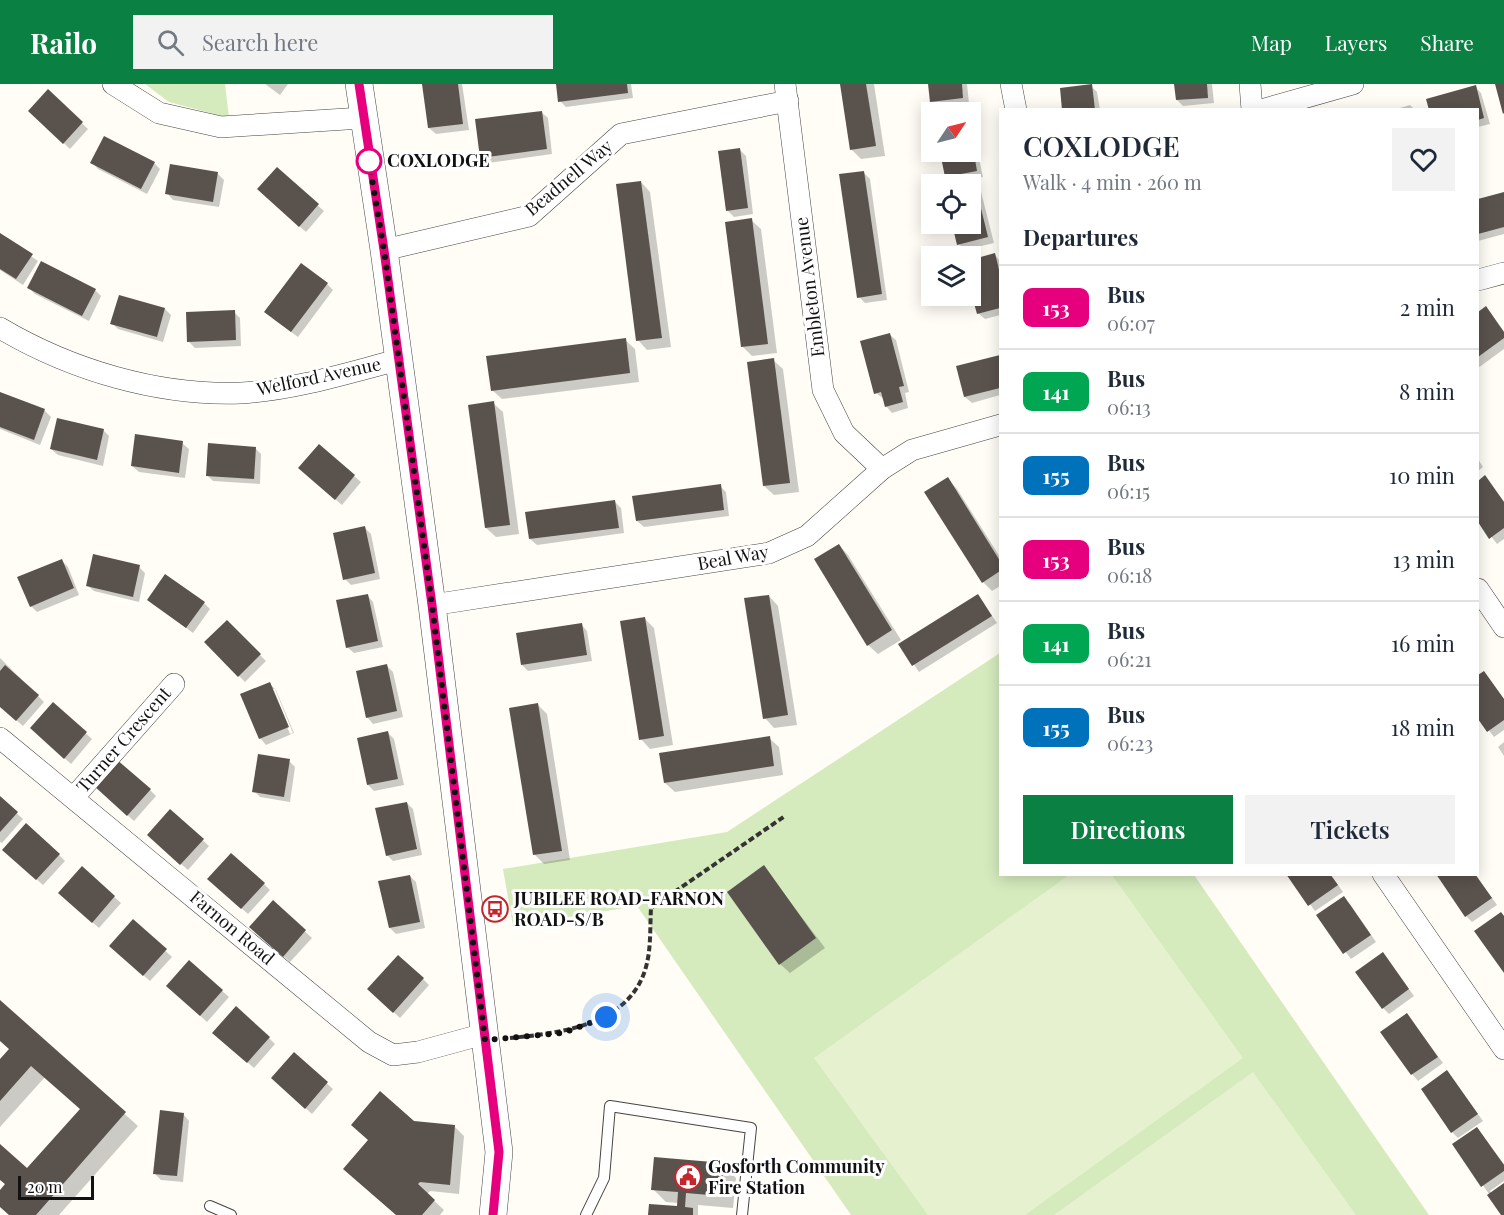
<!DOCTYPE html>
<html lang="en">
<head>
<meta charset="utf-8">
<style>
  :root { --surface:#fff; --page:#f2f2f3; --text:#1f2937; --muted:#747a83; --line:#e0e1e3; --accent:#0b8043 }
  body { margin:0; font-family:"Playfair Display",serif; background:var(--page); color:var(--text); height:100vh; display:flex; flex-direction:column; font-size:22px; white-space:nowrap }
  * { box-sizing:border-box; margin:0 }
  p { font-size:20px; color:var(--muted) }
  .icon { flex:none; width:33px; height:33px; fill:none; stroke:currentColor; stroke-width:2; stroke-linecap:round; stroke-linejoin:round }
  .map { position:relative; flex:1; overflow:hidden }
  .side { position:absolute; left:999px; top:24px; width:480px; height:768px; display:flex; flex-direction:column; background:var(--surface); border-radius:0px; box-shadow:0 3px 15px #0003 }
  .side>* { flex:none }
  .badge { padding:0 12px; border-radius:9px; font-size:21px; line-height:39px }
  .needle { width:39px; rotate:55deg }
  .fabs { position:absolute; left:921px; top:18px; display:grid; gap:12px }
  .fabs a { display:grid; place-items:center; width:60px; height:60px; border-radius:0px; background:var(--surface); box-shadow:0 3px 15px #0003; font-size:30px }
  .scale { position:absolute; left:18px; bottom:15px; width:76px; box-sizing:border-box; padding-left:6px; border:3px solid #111; border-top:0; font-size:16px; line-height:21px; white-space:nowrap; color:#111; -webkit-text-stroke:4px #fff; paint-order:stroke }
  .you { position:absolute; width:30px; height:30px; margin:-15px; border:4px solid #fff; border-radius:50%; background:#1a73e8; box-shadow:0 0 0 9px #1a73e833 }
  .map>.badge { position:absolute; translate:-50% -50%; box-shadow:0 0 0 3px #fff }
  h2 { padding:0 24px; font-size:22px; line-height:54px }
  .round { display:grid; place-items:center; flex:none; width:63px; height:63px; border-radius:0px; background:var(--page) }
  .head { display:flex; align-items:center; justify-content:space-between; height:102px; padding:0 24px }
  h1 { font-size:28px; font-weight:600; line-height:45px }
  .cta { display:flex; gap:12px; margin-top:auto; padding:12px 24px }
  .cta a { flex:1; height:69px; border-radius:0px; background:var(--accent); color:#fff; font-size:24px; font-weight:600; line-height:69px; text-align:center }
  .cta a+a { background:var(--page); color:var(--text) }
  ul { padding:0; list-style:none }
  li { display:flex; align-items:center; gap:18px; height:84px; padding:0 24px; border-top:2px solid var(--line) }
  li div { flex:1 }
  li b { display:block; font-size:22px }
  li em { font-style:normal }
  li .badge { min-width:66px; font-weight:700; text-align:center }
  header { display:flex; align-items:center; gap:36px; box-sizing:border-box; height:84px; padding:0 30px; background:var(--accent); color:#fff }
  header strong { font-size:28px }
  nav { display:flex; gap:33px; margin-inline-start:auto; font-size:21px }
  .search { width:420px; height:54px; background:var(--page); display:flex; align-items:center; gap:15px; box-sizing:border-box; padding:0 21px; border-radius:0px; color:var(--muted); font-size:22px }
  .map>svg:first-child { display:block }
</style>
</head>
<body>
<header>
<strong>Railo</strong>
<div class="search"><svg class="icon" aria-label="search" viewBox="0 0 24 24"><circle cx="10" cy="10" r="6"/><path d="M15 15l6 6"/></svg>Search here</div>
<nav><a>Map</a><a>Layers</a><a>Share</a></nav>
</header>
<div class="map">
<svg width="1504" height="1131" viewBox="0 0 1504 1131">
  <rect width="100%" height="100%" fill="#fffdf5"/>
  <g fill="#d5ebbd">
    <polygon points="145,0 225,0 229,34 169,18"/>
    <polygon points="1000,569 1000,790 1194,791 1429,1131 851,1131 637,822 513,842 503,785 727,748"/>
  </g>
  <g fill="#e6f2cf">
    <polygon points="1112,791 1243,974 1025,1131 928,1131 814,974 1069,791"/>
    <polygon points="1253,988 1356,1131 1054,1131"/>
  </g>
  <g fill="#0003" fill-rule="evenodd">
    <polygon points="265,0 288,0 280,11"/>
    <polygon points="424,0 462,0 469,46 436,50 429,44"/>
    <polygon points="557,0 631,0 633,14 566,23 560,17"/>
    <polygon points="842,0 874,0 885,72 861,75 852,66"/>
    <polygon points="929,0 967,0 969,20 937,23 931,17"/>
    <polygon points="1176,0 1212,0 1214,19 1183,22 1177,16"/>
    <polygon points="1091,2 1097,8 1100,26 1064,26"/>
    <polygon points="1475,3 1481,9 1490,40 1478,43"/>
    <polygon points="48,7 88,45 70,65 30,27"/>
    <polygon points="1410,21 1415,26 1393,26"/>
    <polygon points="541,28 548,34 552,70 488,79 482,73"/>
    <polygon points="970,33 983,93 952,98 946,92 942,68 970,68"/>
    <polygon points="740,66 746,72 753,130 734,133 728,127"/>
    <polygon points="92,78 154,79 160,85 147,110 98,85"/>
    <polygon points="277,85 324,127 306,148 265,112"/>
    <polygon points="863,88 870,95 887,216 865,219 859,213"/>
    <polygon points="217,89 224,96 219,123 173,116 167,109"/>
    <polygon points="641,98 650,108 671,263 647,266 638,256"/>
    <polygon points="974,98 980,104 994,159 965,166 959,160 954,140 970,140 970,100 964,100"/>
    <polygon points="1504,109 1504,150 1478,157 1478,116"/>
    <polygon points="751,136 761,145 777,269 752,272 742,262"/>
    <polygon points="0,151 38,177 23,201 0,186"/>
    <polygon points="995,171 1000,177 1000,231 985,235 978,229"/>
    <polygon points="327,200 333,206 298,253 272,234"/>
    <polygon points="29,204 95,206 101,212 89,237 35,210"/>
    <polygon points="1485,224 1504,248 1504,265 1478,284 1478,230"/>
    <polygon points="165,225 171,231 163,258 118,245 112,239"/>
    <polygon points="234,228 240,234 241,262 195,264 189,258"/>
    <polygon points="889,250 896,256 909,308 905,309 908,324 892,329 886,322 884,315 876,309"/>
    <polygon points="625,256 635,265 639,298 502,315 492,306"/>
    <polygon points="1000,273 1000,311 972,319 965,313 958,283"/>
    <polygon points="773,276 783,285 799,408 774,411 764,402"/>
    <polygon points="1,310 45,327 51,333 40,361 0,345"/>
    <polygon points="493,319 503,328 519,450 496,453 486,444"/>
    <polygon points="103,346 109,352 103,382 58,371 51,365"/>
    <polygon points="182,359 189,365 185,394 139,388 132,382"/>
    <polygon points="319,362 361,398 342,421 306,390"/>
    <polygon points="255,364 261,370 260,400 213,397 207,391"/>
    <polygon points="1478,375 1483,383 1478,387"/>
    <polygon points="1485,393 1504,418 1504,455 1497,460 1478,435 1478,399"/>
    <polygon points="948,395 957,405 1000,473 1000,502 992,507 983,498"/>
    <polygon points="720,402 726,408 729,432 644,443 637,437"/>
    <polygon points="615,418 621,424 624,449 537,461 530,455"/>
    <polygon points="365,444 371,450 380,495 351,501 345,495"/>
    <polygon points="839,461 848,471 901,556 878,570 868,561"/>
    <polygon points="61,476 68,483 79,511 37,528 31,522"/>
    <polygon points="139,483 145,489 139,518 94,507 87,501"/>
    <polygon points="367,511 373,518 383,563 354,569 347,563"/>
    <polygon points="978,511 997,539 919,588 900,560"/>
    <polygon points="769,512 778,522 797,641 774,644 765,634"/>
    <polygon points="149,516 204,519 210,525 193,549"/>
    <polygon points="645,535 654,544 673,661 650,665 641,655"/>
    <polygon points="227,538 266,577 245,598 206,558"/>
    <polygon points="581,540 587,547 592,577 528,587 522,581"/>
    <polygon points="0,574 44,618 23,642 0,622"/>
    <polygon points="387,582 393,588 403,633 373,640 367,633"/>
    <polygon points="1484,589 1504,615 1504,646 1494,653 1478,632 1478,593"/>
    <path d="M270 600 276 606 294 649 266 661 260 654ZM272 605H275L293 649 290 650Z"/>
    <polygon points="53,620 92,655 71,680 38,650"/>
    <polygon points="538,621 547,630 570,776 544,780 535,771"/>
    <polygon points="388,649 394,655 404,701 374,707 368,701"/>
    <polygon points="769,654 779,663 783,691 675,708 665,699"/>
    <polygon points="1504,658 1504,672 1498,663"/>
    <polygon points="289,677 295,683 290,718 260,713 254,707"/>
    <polygon points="150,706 156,712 134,737 101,707"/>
    <polygon points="0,714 23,735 2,759 0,758"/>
    <polygon points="407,719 413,725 422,771 393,777 387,771"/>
    <polygon points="170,727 209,762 188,786 155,757"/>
    <polygon points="59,771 65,777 43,801 10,772"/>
    <polygon points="764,783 825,864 790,889 780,880"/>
    <polygon points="82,784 121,819 99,844 66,815"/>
    <polygon points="1288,790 1330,790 1343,808 1315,827"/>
    <polygon points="1475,790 1497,821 1472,838 1466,832"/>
    <polygon points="410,792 416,798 425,844 396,850 390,844"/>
    <polygon points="264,800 270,806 248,830 215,801"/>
    <polygon points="273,818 312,854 290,878 257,849"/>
    <polygon points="1350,820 1376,858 1351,875 1318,832"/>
    <polygon points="133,837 172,873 150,897 117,868"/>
    <polygon points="1383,870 1414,912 1389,930 1383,924"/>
    <polygon points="189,878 229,913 207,938 174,908"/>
    <polygon points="423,895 429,901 400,934 375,911"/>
    <polygon points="0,918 138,1042 59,1131 9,1131 0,1122 0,1108 6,1101 0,1095 0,1062 27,1086 81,1026 45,993 0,1043 0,977 10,966 0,956"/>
    <polygon points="1407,931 1443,979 1418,997 1412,990"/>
    <polygon points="269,954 275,960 254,984 221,955"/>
    <polygon points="294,970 333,1005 312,1030 279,1000"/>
    <polygon points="1447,988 1483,1037 1458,1054 1452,1048"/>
    <polygon points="183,1030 189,1037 183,1098 161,1096 154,1089"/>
    <polygon points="413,1039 455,1043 464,1052 459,1110 430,1107 427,1110 444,1126 440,1131 397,1131"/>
    <polygon points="1477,1045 1504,1080 1504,1097 1490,1107 1492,1110 1504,1101 1504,1131 1454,1061"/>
    <polygon points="723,1081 736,1094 733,1124 698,1121 698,1131 650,1131 678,1124 678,1119 666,1118 653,1105"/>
  </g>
  <g fill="#5a524d">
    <polygon points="422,0 458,0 463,40 428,44"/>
    <polygon points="556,0 627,0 628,9 558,18"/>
    <polygon points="840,0 866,0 876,62 850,66"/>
    <polygon points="928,0 962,0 963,14 930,18"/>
    <polygon points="1092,0 1095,26 1062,26 1060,4"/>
    <polygon points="1174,0 1207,0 1208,14 1176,16"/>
    <polygon points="1495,0 1504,0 1504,29 1503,30"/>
    <polygon points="1476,1 1484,34 1478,36 1478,26 1429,26 1426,15"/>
    <polygon points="48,5 83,38 63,60 28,27"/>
    <polygon points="542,27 547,65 480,74 475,35"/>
    <polygon points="104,52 155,78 141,105 90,79"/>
    <polygon points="972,58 977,87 945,93 940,68 970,68"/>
    <polygon points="740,64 748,124 726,127 718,67"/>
    <polygon points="170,80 218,88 213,118 165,110"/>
    <polygon points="277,83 319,120 299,143 257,105"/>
    <polygon points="864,87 882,210 857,214 839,90"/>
    <polygon points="974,96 988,153 957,161 952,140 970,140 970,100 961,100"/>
    <polygon points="641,97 662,254 636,257 616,100"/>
    <polygon points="1504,108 1504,143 1478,150 1478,115"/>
    <polygon points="752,134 768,260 741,263 725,138"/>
    <polygon points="0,149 33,170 16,195 0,185"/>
    <polygon points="995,169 1000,190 1000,224 977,230 970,205 970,176"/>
    <polygon points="41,177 96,205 82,232 27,204"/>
    <polygon points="301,179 328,199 291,248 264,228"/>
    <polygon points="119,211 165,224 157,253 110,240"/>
    <polygon points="1486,222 1504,248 1504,254 1478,273 1478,228"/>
    <polygon points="235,226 236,256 187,258 186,228"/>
    <polygon points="890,249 904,302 899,303 903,318 885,323 881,308 874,310 860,257"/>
    <polygon points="626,254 630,289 491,307 486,272"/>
    <polygon points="1000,271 1000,304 964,313 956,282"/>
    <polygon points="774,274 790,399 763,402 747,278"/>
    <polygon points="0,308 45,325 34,356 0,343"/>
    <polygon points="494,317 510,441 485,444 468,321"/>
    <polygon points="57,334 104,345 97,376 50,365"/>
    <polygon points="135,350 183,357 179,389 131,382"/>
    <polygon points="208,359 256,363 254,395 206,392"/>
    <polygon points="319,360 355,391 335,416 298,384"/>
    <polygon points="1485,391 1504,418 1504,444 1489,455 1478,438 1478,397"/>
    <polygon points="948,393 1000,477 1000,487 982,499 924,408"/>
    <polygon points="721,400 724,426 636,437 632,412"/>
    <polygon points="615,416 619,444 529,455 525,428"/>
    <polygon points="365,442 375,489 343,496 333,449"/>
    <polygon points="839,460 892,546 867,562 814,475"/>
    <polygon points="93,470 140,481 133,513 86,502"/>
    <polygon points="62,475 74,504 30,523 17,493"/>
    <polygon points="165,490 205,518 186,544 147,516"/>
    <polygon points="368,510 378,557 346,564 336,516"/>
    <polygon points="978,510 992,532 912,582 898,560"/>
    <polygon points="769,511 788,631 763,635 744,514"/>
    <polygon points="645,533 664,652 639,656 620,537"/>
    <polygon points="227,536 261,570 238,593 204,558"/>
    <polygon points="582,539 587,571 521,581 516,549"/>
    <polygon points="387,580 397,627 366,634 356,587"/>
    <polygon points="5,581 39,611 16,637 0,623 0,587"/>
    <polygon points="1484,587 1504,615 1504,636 1487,648 1478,635 1478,591"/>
    <polygon points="270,598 289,643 259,655 240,610"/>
    <polygon points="53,618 87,648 64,675 30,644"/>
    <polygon points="538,619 562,767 533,771 509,624"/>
    <polygon points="388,647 398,695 367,701 357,654"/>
    <polygon points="770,652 774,682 664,699 659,669"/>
    <polygon points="258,670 290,675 284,713 252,708"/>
    <polygon points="116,675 151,705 127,732 93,701"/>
    <polygon points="0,712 18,728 0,748"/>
    <polygon points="407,718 417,765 386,772 375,724"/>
    <polygon points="170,725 204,755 180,781 147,751"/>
    <polygon points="26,739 60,770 36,796 2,766"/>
    <polygon points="231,769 265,799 241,825 207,795"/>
    <polygon points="764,781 816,854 779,881 727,808"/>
    <polygon points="82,782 115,812 92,839 58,809"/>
    <polygon points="1286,790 1330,790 1338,801 1308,822"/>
    <polygon points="1436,790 1475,790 1492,814 1465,833"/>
    <polygon points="410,791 420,838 389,844 378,797"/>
    <polygon points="1344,812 1371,851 1343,870 1316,831"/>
    <polygon points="273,816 306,846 283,873 249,843"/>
    <polygon points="1501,828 1504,832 1504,889 1474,847"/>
    <polygon points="133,835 167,865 143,892 109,862"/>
    <polygon points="1383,868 1409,905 1382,925 1355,888"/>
    <polygon points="398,871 424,894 393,929 367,905"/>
    <polygon points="189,876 223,906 200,932 166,902"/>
    <polygon points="0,916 126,1028 36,1131 9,1131 0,1123 0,1106 5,1100 0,1096 0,1060 27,1084 80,1025 31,982 0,1017 0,975 9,965 0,957"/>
    <polygon points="236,922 270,953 247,979 212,949"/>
    <polygon points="1407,929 1438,973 1411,991 1380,948"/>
    <polygon points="294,968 328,998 305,1025 271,994"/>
    <polygon points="1447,986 1478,1030 1451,1049 1421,1005"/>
    <polygon points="380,1007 414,1037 455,1041 450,1101 420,1098 418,1100 435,1116 422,1131 396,1131 343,1085 368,1056 351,1041"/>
    <polygon points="160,1026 184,1029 177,1092 153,1090"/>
    <polygon points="1477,1043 1504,1081 1504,1087 1481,1103 1452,1060"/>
    <polygon points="654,1073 724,1079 721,1112 686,1109 685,1123 693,1124 693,1131 648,1131 649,1120 677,1122 678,1108 651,1106"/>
    <polygon points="1504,1099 1504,1131 1501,1131 1487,1111"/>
  </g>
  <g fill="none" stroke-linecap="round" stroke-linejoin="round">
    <g stroke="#444" stroke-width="12">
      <g id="service">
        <polyline points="210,1122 231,1131"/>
        <polyline points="586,1131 604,1094 610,1022 751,1044 742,1131"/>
      </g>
    </g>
    <g stroke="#444" stroke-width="22">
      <g id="minor">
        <polyline points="113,0 159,29 221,43 362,34"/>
        <polyline points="785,0 823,306 844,349 882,385"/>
        <polyline points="1011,0 1016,26"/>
        <polyline points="1250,0 1252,26"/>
        <polyline points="1261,26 1353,0"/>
        <polyline points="384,166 529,132 621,50 788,17"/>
        <polyline points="1478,196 1504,189"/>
        <path d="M0 244C71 286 158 312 241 309 294 306 347 289 398 276"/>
        <polyline points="1478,505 1504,543"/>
        <polyline points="432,521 769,469 807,452 882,385 912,366 1000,341"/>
        <polyline points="0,654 369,958 393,971 418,968 484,950"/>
        <polyline points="74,713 174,600"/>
        <polyline points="1383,790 1504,965"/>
      </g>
    </g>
    <g stroke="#444" stroke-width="28">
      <polyline id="tertiary" points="359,0 384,166 432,521 499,1068 493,1131"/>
    </g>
    <path stroke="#333" stroke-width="4" stroke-dasharray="6 3" stroke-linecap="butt" d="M510 954C562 949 633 941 647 879 651 862 650 842 651 824L785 732"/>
    <use href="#service" stroke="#fff" stroke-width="10"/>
    <use href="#minor" stroke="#fff" stroke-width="21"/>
    <use href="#tertiary" stroke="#fff" stroke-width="27"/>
  </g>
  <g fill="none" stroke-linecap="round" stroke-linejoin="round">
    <g stroke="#fff" stroke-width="14">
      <polyline id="line" points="359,0 384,166 432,521 499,1068 493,1131"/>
    </g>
    <use href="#line" stroke="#e6007e" stroke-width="9"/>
    <polyline stroke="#111" stroke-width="6" stroke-dasharray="0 10.8" points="369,77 384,166 432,521 485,956 563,949 606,933"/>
  </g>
  <defs>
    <g id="bus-ring" transform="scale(1.35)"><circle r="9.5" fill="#fff" stroke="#c4262e" stroke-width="1.5"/><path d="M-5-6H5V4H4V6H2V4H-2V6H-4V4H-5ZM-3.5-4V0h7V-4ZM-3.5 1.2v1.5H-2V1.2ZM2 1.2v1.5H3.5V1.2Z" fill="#c4262e"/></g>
    <g id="civic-ring" transform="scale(1.35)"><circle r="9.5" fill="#fff" stroke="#c4262e" stroke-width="1.5"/><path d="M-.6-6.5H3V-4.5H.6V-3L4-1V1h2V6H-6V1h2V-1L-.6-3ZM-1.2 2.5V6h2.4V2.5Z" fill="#c4262e"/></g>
  </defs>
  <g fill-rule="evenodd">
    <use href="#bus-ring" x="495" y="825"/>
    <use href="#civic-ring" x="688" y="1093"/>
  </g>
  <circle fill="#fff" stroke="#e6007e" stroke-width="3" cx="369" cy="77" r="12"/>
  <g text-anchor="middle" stroke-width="6" stroke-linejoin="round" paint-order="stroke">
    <g font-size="18" font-weight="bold" fill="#111" stroke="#fff" text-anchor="start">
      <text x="387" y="83">COXLODGE</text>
    </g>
    <g font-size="18" fill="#111" stroke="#fff">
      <text transform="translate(569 94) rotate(-40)" y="6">Beadnell Way</text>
      <text transform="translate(810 203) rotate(-97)" y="6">Embleton Avenue</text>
      <text transform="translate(319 293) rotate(-12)" y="6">Welford Avenue</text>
      <text transform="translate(733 474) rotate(-10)" y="6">Beal Way</text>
      <text transform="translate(124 656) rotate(-49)" y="6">Turner Crescent</text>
      <text transform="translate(232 844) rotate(40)" y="6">Farnon Road</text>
    </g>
    <g font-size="18" font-weight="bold" fill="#111" stroke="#fff" text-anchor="start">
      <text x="514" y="821">JUBILEE ROAD-FARNON<tspan x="514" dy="21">ROAD-S/B</tspan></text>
      <text x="708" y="1089">Gosforth Community<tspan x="708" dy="21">Fire Station</tspan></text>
    </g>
  </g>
</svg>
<div class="fabs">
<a><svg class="needle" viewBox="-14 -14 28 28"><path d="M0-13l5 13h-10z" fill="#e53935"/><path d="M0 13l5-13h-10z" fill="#747a83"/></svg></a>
<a><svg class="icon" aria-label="locate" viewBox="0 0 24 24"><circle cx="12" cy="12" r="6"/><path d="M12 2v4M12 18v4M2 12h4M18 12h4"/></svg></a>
<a><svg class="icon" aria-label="layers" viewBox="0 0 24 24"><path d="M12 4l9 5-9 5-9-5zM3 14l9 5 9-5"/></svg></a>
</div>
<div class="scale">20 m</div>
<div class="you" style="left:606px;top:933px"></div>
<section class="side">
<div class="head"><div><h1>COXLODGE</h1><p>Walk · 4 min · 260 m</p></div><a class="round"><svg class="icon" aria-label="heart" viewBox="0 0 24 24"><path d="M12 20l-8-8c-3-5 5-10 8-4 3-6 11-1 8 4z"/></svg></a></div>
<h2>Departures</h2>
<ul>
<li><span class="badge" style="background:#e6007e;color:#fff">153</span><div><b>Bus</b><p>06:07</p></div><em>2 min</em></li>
<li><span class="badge" style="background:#00a651;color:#fff">141</span><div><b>Bus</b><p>06:13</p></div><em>8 min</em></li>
<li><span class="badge" style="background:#0072bc;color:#fff">155</span><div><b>Bus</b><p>06:15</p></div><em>10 min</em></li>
<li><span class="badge" style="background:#e6007e;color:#fff">153</span><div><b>Bus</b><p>06:18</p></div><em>13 min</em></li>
<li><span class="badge" style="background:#00a651;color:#fff">141</span><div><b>Bus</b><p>06:21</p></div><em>16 min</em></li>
<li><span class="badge" style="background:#0072bc;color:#fff">155</span><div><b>Bus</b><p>06:23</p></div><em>18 min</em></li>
</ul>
<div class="cta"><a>Directions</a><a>Tickets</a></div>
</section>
</div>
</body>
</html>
